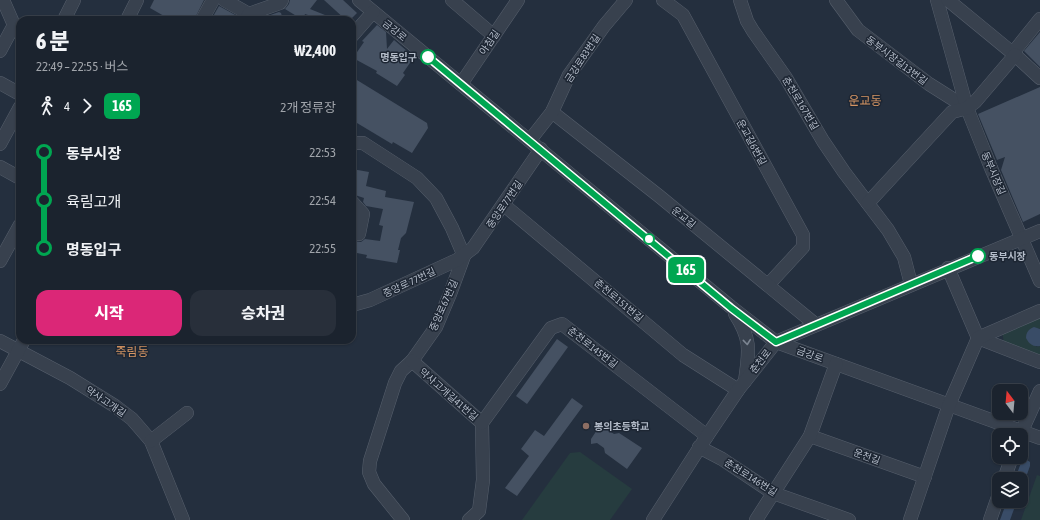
<!DOCTYPE html>
<html lang="ko">
<head>
<meta charset="utf-8">
<style>
  :root { --surface:#1b232e; --page:#282f3a; --text:#f1f3f6; --muted:#a0a4aa; --line:#39404a; --accent:#db2777 }
  body { margin:0; font-family:"Asap Condensed","Noto Sans KR",sans-serif; background:var(--page); color:var(--text); height:100vh; display:flex; flex-direction:column; font-size:15px; white-space:nowrap }
  * { box-sizing:border-box; margin:0 }
  p { font-size:13px; color:var(--muted) }
  .icon { flex:none; width:22px; height:22px; fill:none; stroke:currentColor; stroke-width:2; stroke-linecap:round; stroke-linejoin:round }
  .map { position:relative; flex:1; overflow:hidden }
  .details { position:absolute; left:16px; top:16px; width:340px; height:328px; display:flex; flex-direction:column; background:var(--surface); border-radius:12px; box-shadow:0 1px 3px #0004,0 0 0 1px var(--line) }
  .details>* { flex:none }
  .badge { padding:0 8px; border-radius:6px; font-size:14px; line-height:26px }
  .needle { width:26px; rotate:344deg }
  .controls { position:absolute; left:992px; top:384px; display:grid; gap:8px }
  .controls a { display:grid; place-items:center; width:36px; height:36px; border-radius:8px; background:var(--surface); box-shadow:0 1px 3px #0004,0 0 0 1px var(--line); font-size:20px }
  .map>.badge { position:absolute; translate:-50% -50%; box-shadow:0 0 0 2px #fff }
  .legs { display:flex; align-items:center; gap:6px; height:44px; padding:0 20px; font-size:13px }
  .legs p { margin-inline-start:auto }
  .headline { display:flex; align-items:center; justify-content:space-between; height:68px; padding:0 20px }
  h1 { font-size:22px; font-weight:800; line-height:30px }
  .action { display:flex; gap:8px; margin-top:auto; padding:8px 20px }
  .action a { flex:1; height:46px; border-radius:12px; background:var(--accent); color:#fff; font-size:16px; font-weight:800; line-height:46px; text-align:center }
  .action a+a { background:var(--page); color:var(--text) }
  ul { padding:0 20px; list-style:none }
  li { display:flex; align-items:center; gap:14px; height:48px; font-size:15px }
  li i { display:grid; place-items:center; width:6px; height:100%; margin:0 5px; background:currentColor }
  li i::after { content:''; width:10px; height:10px; margin:-5px; border:3px solid; border-radius:50%; background:var(--surface) }
  li p { margin-inline-start:auto }
  li:first-child i { background:linear-gradient(#0000 50%,currentColor 0) }
  li:last-child i { background:linear-gradient(currentColor 50%,#0000 0) }
  .map>svg:first-child { display:block }
</style>
</head>
<body>
<div class="map">
<svg width="1040" height="520" viewBox="0 0 1040 520">
  <rect width="100%" height="100%" fill="#242f3e"/>
  <g fill="#263c3f">
    <polygon points="1040,316 1040,329 1038,328 1036,347 1040,346 1040,357 1004,343 1002,331"/>
    <polygon points="580,452 632,489 610,520 522,520 570,453"/>
    <polygon points="1037,475 1040,476 1040,520 1021,520"/>
  </g>
  <g fill="#394c67">
    <path d="M1034 327 1040 329V346C1033 347 1029 344 1026 338 1026 332 1029 329 1034 327Z"/>
    <polygon points="1024,458 1030,462 1030,466 1021,491 1021,479 1015,479 1022,460"/>
    <polygon points="1007,501 1017,501 1010,520 1000,520"/>
  </g>
  <g fill="#455162">
    <polygon points="154,0 204,0 194,20 171,20 150,8"/>
    <polygon points="290,0 317,0 310,9 325,15 323,20 305,14 303,20 285,9 289,4"/>
    <polygon points="324,0 343,0 357,13 350,20 346,20"/>
    <polygon points="219,6 239,17 238,20 211,20"/>
    <polygon points="279,12 281,13 283,20 256,20"/>
    <polygon points="377,25 386,32 387,49 394,40 414,57 403,73 405,75 397,86 376,73 377,71 353,58 364,42 362,41"/>
    <polygon points="1040,32 1040,67 1024,51"/>
    <polygon points="352,77 427,123 428,128 412,153 393,142 392,144 352,120"/>
    <polygon points="1040,87 1040,214 1023,222 1001,170 1005,157 997,160 978,114"/>
    <polygon points="352,169 369,172 366,186 386,191 385,197 414,202 406,233 401,238 398,250 400,250 397,263 366,258 367,255 352,252 352,241 361,242 365,239 380,241 383,226 379,225 383,209 366,206 363,202 364,198 352,194"/>
    <polygon points="557,339 568,347 527,404 516,396"/>
    <polygon points="572,398 583,406 517,496 505,488 529,456 521,449 535,430 544,436"/>
    <polygon points="607,423 608,430 614,434 619,433 642,448 627,469 605,453 604,448 597,443 591,444 591,439 601,424"/>
  </g>
  <g fill="none" stroke-linecap="round" stroke-linejoin="round">
    <g stroke="#565f6c" stroke-width="14">
      <g id="minor">
        <polyline points="3,0 14,25 20,34"/>
        <polyline points="224,0 249,14"/>
        <polyline points="359,0 731,307 776,342 1040,438"/>
        <polyline points="452,0 494,36"/>
        <polyline points="663,0 683,15 803,235 803,247 768,285"/>
        <polyline points="740,0 747,21 753,31 786,78 823,141 844,172 888,230 904,257 911,284"/>
        <polyline points="836,0 858,30 929,84 967,108"/>
        <polyline points="937,0 967,108 991,168 1040,281"/>
        <polyline points="948,0 1015,55 1040,78"/>
        <polyline points="64,20 74,0"/>
        <polyline points="127,20 137,0"/>
        <polyline points="202,20 213,0"/>
        <polyline points="246,20 249,14 280,3 282,0"/>
        <polyline points="352,36 373,12"/>
        <polyline points="0,51 14,25"/>
        <polyline points="1015,55 1016,49 1040,19"/>
        <polyline points="0,83 20,94"/>
        <polyline points="461,84 518,0"/>
        <polyline points="552,112 659,196 815,324"/>
        <polyline points="530,140 552,112 569,75 604,26 626,0"/>
        <polyline points="352,143 363,143 417,178 436,198 452,228 464,256 450,294 436,327 412,361 401,371 395,383 370,461 369,472 374,484 403,520"/>
        <polyline points="0,144 20,107"/>
        <polyline points="0,167 20,178"/>
        <polyline points="352,202 363,214 359,234 352,233"/>
        <polyline points="868,203 952,112 967,108 975,102 1015,55"/>
        <polyline points="504,205 683,355 738,390"/>
        <polyline points="0,261 20,225"/>
        <polyline points="948,268 978,338 1040,362"/>
        <polyline points="352,305 370,300 457,260 473,248 541,149"/>
        <path d="M735 314C752 340 749 352 745 381"/>
        <polyline points="0,341 70,378 115,406 132,419 151,441 183,520"/>
        <polyline points="412,361 482,423 483,480 479,511 469,520"/>
        <polyline points="0,384 24,340"/>
        <polyline points="482,423 551,328 562,324 707,436"/>
        <polyline points="1020,435 1040,391"/>
        <polyline points="810,436 925,477"/>
        <polyline points="151,441 187,413"/>
        <polyline points="699,447 722,459 773,493 849,520"/>
        <polyline points="1004,479 1012,457"/>
        <polyline points="653,520 707,436 738,390 776,342 1040,231"/>
        <polyline points="756,520 810,436 836,364"/>
        <polyline points="910,520 949,405 978,338 1040,311"/>
        <polyline points="990,520 999,494"/>
      </g>
    </g>
    <use href="#minor" stroke="#38414e" stroke-width="13"/>
  </g>
  <defs><path id="oneway-chevron" d="M-2-3.5L2.5 0L-2 3.5" fill="none" stroke-width="1.6" stroke-linecap="round" stroke-linejoin="round"/></defs>
  <use stroke="#7c8592" href="#oneway-chevron" transform="translate(747 342) rotate(84)"/>
  <g fill="none" stroke-linecap="round" stroke-linejoin="round">
    <g stroke="#fff" stroke-width="9">
      <polyline id="line-1" points="428,57 731,308 776,342 978,256"/>
    </g>
    <use href="#line-1" stroke="#00a651" stroke-width="6"/>
  </g>
  <g fill="#fff" stroke="#00a651" stroke-width="2">
    <circle cx="428" cy="57" r="7"/>
    <circle cx="649" cy="239" r="5"/>
    <circle cx="978" cy="256" r="7"/>
  </g>
  <circle fill="#8d6e63" stroke="#1d2633" stroke-width="1.5" cx="586" cy="426" r="4"/>
  <g text-anchor="middle" stroke-width="3" stroke-linejoin="round" paint-order="stroke">
    <g font-size="10" fill="#b4bcc9" stroke="#1d2633">
      <text transform="translate(395 30) rotate(39)" y="4">금강로</text>
      <text transform="translate(489 42) rotate(-56)" y="4">아침길</text>
      <text transform="translate(582 58) rotate(-57)" y="4">금강로83번길</text>
      <text transform="translate(897 60) rotate(37)" y="4">동부시장길13번길</text>
      <text transform="translate(801 103) rotate(59)" y="4">춘천로167번길</text>
      <text transform="translate(752 142) rotate(61)" y="4">운교길6번길</text>
      <text transform="translate(994 173) rotate(67)" y="4">동부시장길</text>
      <text transform="translate(504 204) rotate(-56)" y="4">중앙로77번길</text>
      <text transform="translate(684 217) rotate(39)" y="4">운교길</text>
      <text transform="translate(409 282) rotate(-25)" y="4">중앙로 77번길</text>
      <text transform="translate(619 300) rotate(40)" y="4">춘천로151번길</text>
      <text transform="translate(443 305) rotate(-66)" y="4">중앙로67번길</text>
      <text transform="translate(593 347) rotate(38)" y="4">춘천로145번길</text>
      <text transform="translate(810 354) rotate(20)" y="4">금강로</text>
      <text transform="translate(760 361) rotate(-52)" y="4">춘천로</text>
      <text transform="translate(449 394) rotate(41)" y="4">약사고개길41번길</text>
      <text transform="translate(106 401) rotate(34)" y="4">약사고개길</text>
      <text transform="translate(867 456) rotate(20)" y="4">운천길</text>
      <text transform="translate(751 477) rotate(32)" y="4">춘천로146번길</text>
    </g>
    <g font-size="10" font-weight="bold" fill="#b4bcc9" stroke="#1d2633" text-anchor="end">
      <text x="417" y="61">명동입구</text>
      <text x="989" y="260" text-anchor="start">동부시장</text>
    </g>
    <g font-size="10" font-weight="bold" fill="#b4bcc9" stroke="#1d2633" text-anchor="start">
      <text x="594" y="430">봉의초등학교</text>
    </g>
    <g font-size="12" fill="#d59563" stroke="#1d2633">
      <text x="865" y="105">운교동</text>
      <text x="132" y="356">죽림동</text>
    </g>
  </g>
</svg>
<div class="controls">
<a><svg class="needle" viewBox="-14 -14 28 28"><path d="M0-13l5 13h-10z" fill="#e53935"/><path d="M0 13l5-13h-10z" fill="#a0a4aa"/></svg></a>
<a><svg class="icon" aria-label="locate" viewBox="0 0 24 24"><circle cx="12" cy="12" r="6"/><path d="M12 2v4M12 18v4M2 12h4M18 12h4"/></svg></a>
<a><svg class="icon" aria-label="layers" viewBox="0 0 24 24"><path d="M12 4l9 5-9 5-9-5zM3 14l9 5 9-5"/></svg></a>
</div>
<b class="badge" style="left:686px;top:270px;background:#00a651;color:#fff">165</b>
<section class="details">
<div class="headline"><div><h1>6 분</h1><p>22:49 – 22:55 · 버스</p></div><b>₩2,400</b></div>
<div class="legs"><svg class="icon" aria-label="walk" viewBox="0 0 24 24"><circle cx="13" cy="4" r="2"/><path d="M13 8l-2 6 4 7M11 14l-3 7M7 12l3-4h3l4 4"/></svg>4<svg class="icon" aria-label="forward" viewBox="0 0 24 24"><path d="M9 5l7 7-7 7"/></svg><b class="badge" style="background:#00a651;color:#fff">165</b><p>2개 정류장</p></div>
<ul>
<li><i style="color:#00a651"></i><b>동부시장</b><p>22:53</p></li>
<li><i style="color:#00a651"></i><span>육림고개</span><p>22:54</p></li>
<li><i style="color:#00a651"></i><b>명동입구</b><p>22:55</p></li>
</ul>
<div class="action"><a>시작</a><a>승차권</a></div>
</section>
</div>
</body>
</html>
